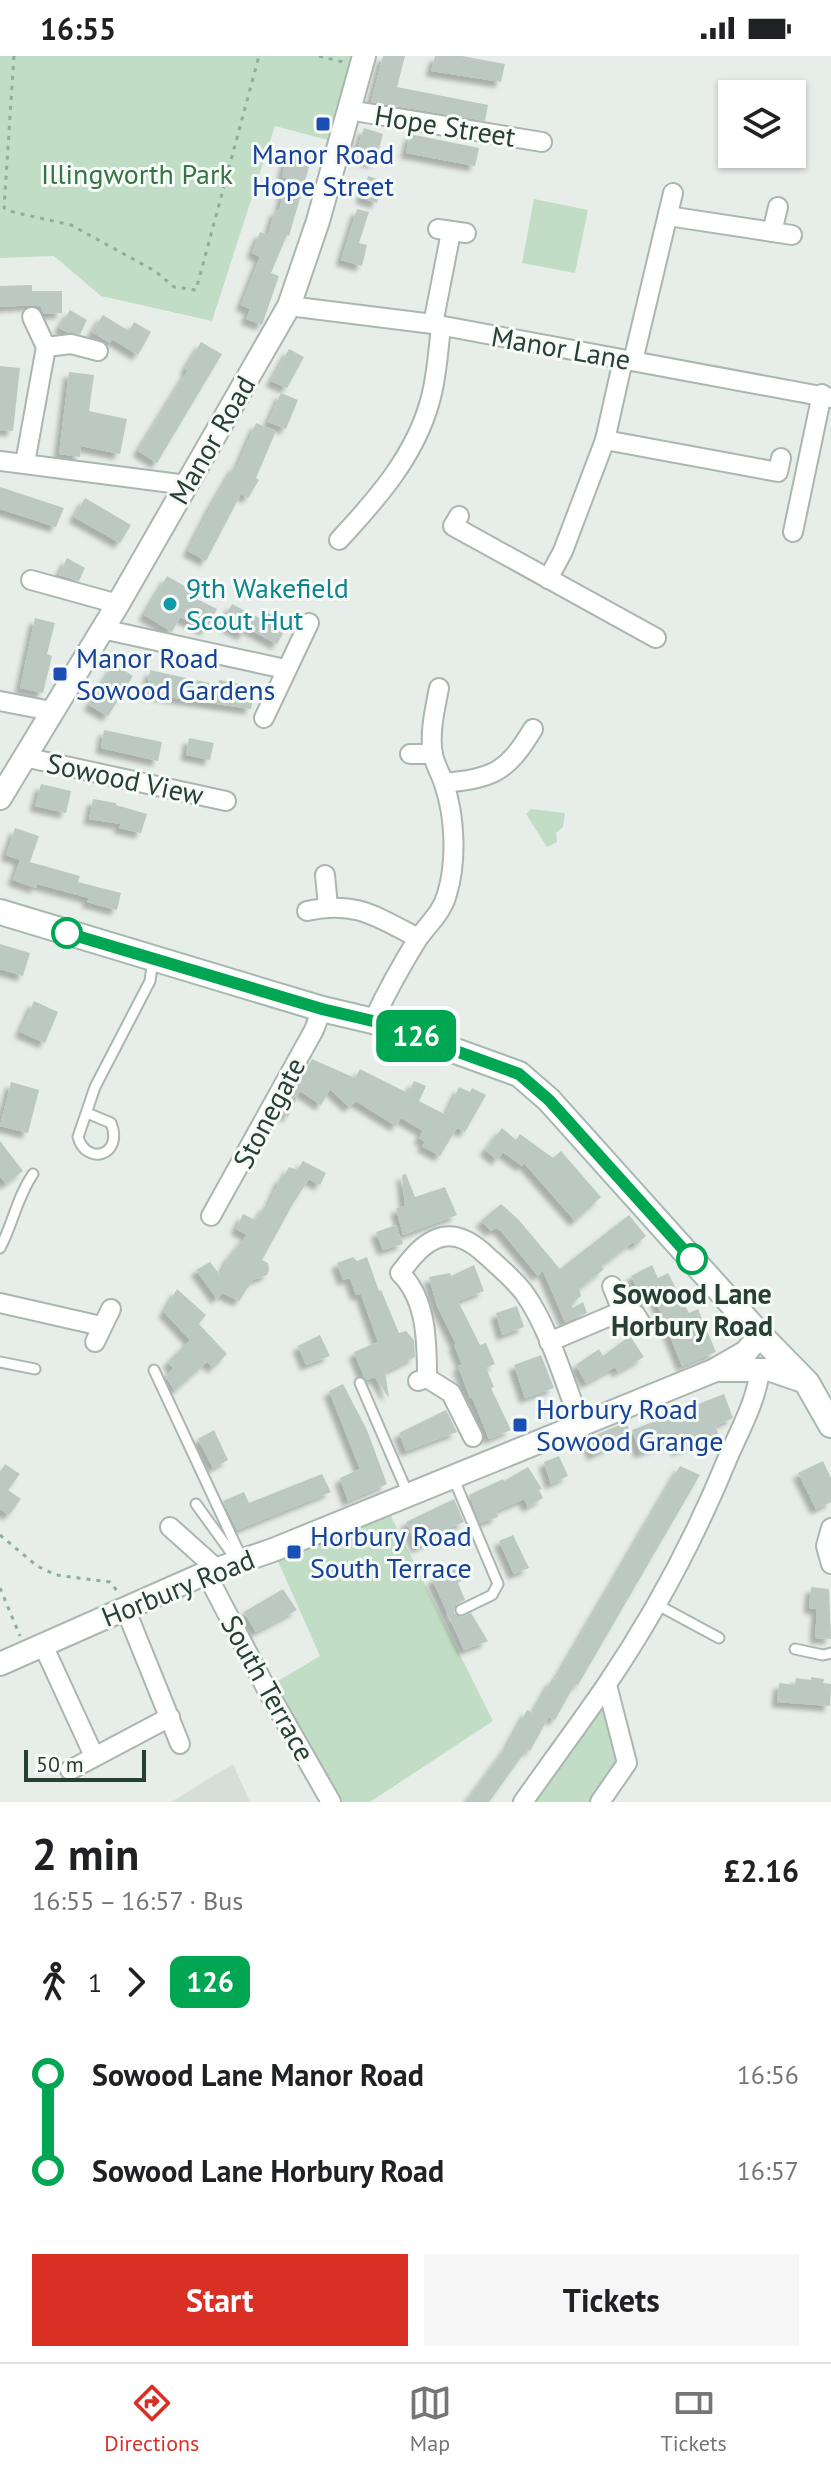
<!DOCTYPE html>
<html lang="en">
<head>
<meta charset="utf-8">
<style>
  :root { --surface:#fff; --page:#f6f6f6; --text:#202124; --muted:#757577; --line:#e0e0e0; --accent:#d93025 }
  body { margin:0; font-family:"PT Sans",sans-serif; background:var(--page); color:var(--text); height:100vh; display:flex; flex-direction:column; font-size:30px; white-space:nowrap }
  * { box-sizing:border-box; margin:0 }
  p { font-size:26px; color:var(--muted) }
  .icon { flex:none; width:44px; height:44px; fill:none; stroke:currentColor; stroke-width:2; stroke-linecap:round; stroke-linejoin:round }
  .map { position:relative; height:1746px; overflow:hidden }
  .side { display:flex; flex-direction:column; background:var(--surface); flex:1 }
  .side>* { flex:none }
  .badge { padding:0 16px; border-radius:12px; font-size:28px; line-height:52px }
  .fabs { position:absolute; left:718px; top:24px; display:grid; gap:16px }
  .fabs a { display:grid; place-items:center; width:88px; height:88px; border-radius:0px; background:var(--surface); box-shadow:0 2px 6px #0004; font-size:40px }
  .scale { position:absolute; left:24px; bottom:20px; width:122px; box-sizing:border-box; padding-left:8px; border:4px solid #273f35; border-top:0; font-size:22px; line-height:28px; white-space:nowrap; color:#273f35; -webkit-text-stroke:6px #f7fbf8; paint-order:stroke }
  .map>.badge { position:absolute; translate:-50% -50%; box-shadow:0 0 0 4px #fff }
  .legs { display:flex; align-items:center; gap:12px; height:88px; padding:0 32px; font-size:26px }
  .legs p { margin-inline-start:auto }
  .headline { display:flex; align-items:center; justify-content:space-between; height:136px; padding:0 32px }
  h1 { font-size:44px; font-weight:700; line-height:60px }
  .action { display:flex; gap:16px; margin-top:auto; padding:16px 32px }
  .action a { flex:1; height:92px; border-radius:0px; background:var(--accent); color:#fff; font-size:32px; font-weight:700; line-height:92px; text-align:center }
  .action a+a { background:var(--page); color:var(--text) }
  ul { padding:0 32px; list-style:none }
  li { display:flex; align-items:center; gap:28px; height:96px; font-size:30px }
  li i { display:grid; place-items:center; width:12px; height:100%; margin:0 10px; background:currentColor }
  li i::after { content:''; width:20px; height:20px; margin:-10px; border:6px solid; border-radius:50%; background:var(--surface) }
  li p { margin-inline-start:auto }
  li:first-child i { background:linear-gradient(#0000 50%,currentColor 0) }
  li:last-child i { background:linear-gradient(currentColor 50%,#0000 0) }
  .status { display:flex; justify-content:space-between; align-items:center; height:56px; padding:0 40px; background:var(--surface); direction:ltr }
  .status svg { height:22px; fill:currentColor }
  .dock { display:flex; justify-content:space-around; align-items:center; height:112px; border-top:2px solid var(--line); background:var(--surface); font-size:22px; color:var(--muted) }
  .dock a { display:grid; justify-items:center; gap:4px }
  .dock .current { color:var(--accent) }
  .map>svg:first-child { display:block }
</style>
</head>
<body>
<div class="status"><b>16:55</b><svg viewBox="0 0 49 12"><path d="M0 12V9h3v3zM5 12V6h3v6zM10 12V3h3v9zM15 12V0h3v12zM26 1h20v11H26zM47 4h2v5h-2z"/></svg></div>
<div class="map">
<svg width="831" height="1746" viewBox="0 0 831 1746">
  <defs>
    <filter id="shadow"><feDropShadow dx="-5.5" dy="5.5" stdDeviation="2" flood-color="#0004"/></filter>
  </defs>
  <rect width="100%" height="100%" fill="#e7eeea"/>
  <polygon fill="#d5ded8" points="233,1708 250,1746 171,1746"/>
  <g fill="#c2ddc5">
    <polygon points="0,0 364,0 339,87 275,70 212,265 101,240 54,200 0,202"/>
    <polygon points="534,143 588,154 575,217 522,207"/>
    <polygon points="531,753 565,757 563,771 556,777 557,786 547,791 526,758"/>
    <polygon points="385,1448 493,1665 370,1746 331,1746 266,1632 320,1600 273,1494"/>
    <polygon points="607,1629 627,1707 600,1746 523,1746"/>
  </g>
  <g fill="#bcc9c2" filter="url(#shadow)">
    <polygon points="383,0 405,0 397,31 488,49 485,65 371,46"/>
    <polygon points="435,0 462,0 505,8 501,26 431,15"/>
    <polygon points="364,72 383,78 375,107 355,101"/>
    <polygon points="410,78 479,92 475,110 406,97"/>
    <polygon points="288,95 312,101 289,180 287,179 271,217 279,220 262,269 246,263 250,253 241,249 260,201 252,197 260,176 268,179 275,154 279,155 287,122 282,121"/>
    <polygon points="368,120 384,125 377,147 361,142"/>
    <polygon points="357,153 369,156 359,187 367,189 362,210 341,204"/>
    <polygon points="32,229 32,235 62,235 62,257 44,258 41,251 34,249 0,251 0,230"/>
    <polygon points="70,254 87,264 80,278 67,276 59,272"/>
    <polygon points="103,259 129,275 134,266 151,276 138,299 112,283 110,287 92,276"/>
    <polygon points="201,286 222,298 157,407 138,395 188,314 185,313"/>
    <polygon points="289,293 304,301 287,332 271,325"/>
    <polygon points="0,310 20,312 13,375 0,374"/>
    <polygon points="69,316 94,319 89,355 127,363 120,398 81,390 80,401 59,398"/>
    <polygon points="281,337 298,344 286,373 268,366"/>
    <polygon points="256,367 276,375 256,422 259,424 248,442 241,438 206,505 188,495 211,450 235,409 237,411"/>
    <polygon points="0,431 64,452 56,471 0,453"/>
    <polygon points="85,442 131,469 120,487 74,461"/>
    <polygon points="67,502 85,512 79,525 59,519"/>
    <polygon points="167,520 195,536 193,541 217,553 206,574 180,561 172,576 144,559"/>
    <polygon points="232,548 263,564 268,557 288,568 277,588 247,572 243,579 221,567"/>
    <polygon points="35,562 55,567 47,598 52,600 43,637 20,632"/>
    <polygon points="114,608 133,620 108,660 89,649"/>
    <polygon points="150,614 218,629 219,624 255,631 251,653 147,638"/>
    <polygon points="104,674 162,686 158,705 101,692"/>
    <polygon points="189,682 214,687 210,704 186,699"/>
    <polygon points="41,728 71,735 66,757 35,750"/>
    <polygon points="93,743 116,747 116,749 147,758 141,777 119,772 121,768 89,763"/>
    <polygon points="15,772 39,780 30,806 80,820 78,826 121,837 117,854 87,846 89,842 37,828 36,832 13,824 20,804 6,799"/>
    <polygon points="0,888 30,897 23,920 0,913"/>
    <polygon points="34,945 58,956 45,987 20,976"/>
    <polygon points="312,1003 355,1022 360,1013 408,1037 414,1025 426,1030 419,1045 446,1059 459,1031 470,1036 472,1032 486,1039 465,1076 457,1072 440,1100 422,1090 425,1086 419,1082 423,1075 401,1062 396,1070 356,1045 349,1051 330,1033 321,1049 300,1035 288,1061 282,1057 295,1032 298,1034 296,1032"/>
    <polygon points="11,1026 39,1034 28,1077 0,1070"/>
    <polygon points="502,1072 516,1084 520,1078 553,1102 561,1095 601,1141 575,1165 524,1107 522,1110 503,1096 497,1104 485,1094"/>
    <polygon points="0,1085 23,1115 6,1128 0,1120"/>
    <polygon points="303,1105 326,1117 320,1129 309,1123 294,1146 262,1204 268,1207 269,1214 267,1219 253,1224 239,1245 222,1237 217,1243 196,1214 210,1206 220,1219 229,1201 247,1179 236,1173 243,1158 255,1164 266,1149 268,1150 281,1121 283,1122 289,1111 297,1114"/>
    <polygon points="406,1118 415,1141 445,1131 457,1159 403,1179 396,1152 405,1150 402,1119"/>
    <polygon points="501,1148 518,1163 560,1213 629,1159 646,1180 636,1189 633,1186 601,1210 604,1213 579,1233 581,1240 571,1249 573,1252 583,1246 587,1257 565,1266 543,1215 538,1220 501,1175 496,1172 491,1175 481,1165"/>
    <polygon points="396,1169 403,1188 383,1194 376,1176"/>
    <polygon points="353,1201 357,1205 367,1201 379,1235 381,1234 399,1277 406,1275 414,1284 415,1301 385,1316 389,1342 375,1321 367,1324 364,1321 354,1296 378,1286 361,1238 356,1239 350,1222 343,1224 337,1207"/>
    <polygon points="474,1209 484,1235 458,1245 480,1289 486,1287 495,1308 486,1312 494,1331 491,1332 511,1374 489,1383 472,1341 470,1342 458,1310 462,1309 454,1288 456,1288 437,1250 429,1221 450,1217 451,1220"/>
    <polygon points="652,1209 658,1222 668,1217 689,1257 698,1253 716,1296 682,1310 654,1240 644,1245 631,1220"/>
    <polygon points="177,1233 206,1259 199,1268 227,1298 213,1312 207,1306 175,1335 166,1321 173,1312 168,1306 190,1284 164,1256"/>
    <polygon points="517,1250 524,1271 502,1279 496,1257"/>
    <polygon points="320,1279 330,1300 306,1309 298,1290"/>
    <polygon points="630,1280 644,1301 618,1316 615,1311 586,1327 576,1309 599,1293 603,1300"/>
    <polygon points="541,1299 554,1332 525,1342 514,1309"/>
    <polygon points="343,1328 367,1374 387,1428 348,1445 340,1422 360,1413 329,1335"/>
    <polygon points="724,1338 733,1362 715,1370 719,1379 677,1395 675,1384 640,1397 632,1374"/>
    <polygon points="446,1354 457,1376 406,1395 399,1377"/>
    <polygon points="626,1366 632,1380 593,1399 586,1383"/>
    <polygon points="214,1374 228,1404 213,1412 198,1383"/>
    <polygon points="559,1400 568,1420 551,1428 544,1406"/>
    <polygon points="823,1405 831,1422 831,1446 816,1453 798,1417"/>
    <polygon points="5,1408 20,1418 8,1434 21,1443 9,1459 0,1453 0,1416"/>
    <polygon points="680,1410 700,1419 578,1629 575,1628 555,1664 549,1661 530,1695 527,1693 489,1746 466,1746 508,1689 527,1654 533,1657 552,1623 555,1624"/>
    <polygon points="528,1411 542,1433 539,1434 543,1442 528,1451 524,1443 496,1455 498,1461 480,1467 469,1439 503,1423 504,1425"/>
    <polygon points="322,1418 331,1436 237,1474 223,1445 244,1436 249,1447"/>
    <polygon points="454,1443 464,1466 439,1476 441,1479 417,1492 406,1466"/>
    <polygon points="513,1479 529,1512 514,1518 499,1485"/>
    <polygon points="455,1513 461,1525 458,1527 465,1544 455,1549 454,1557 461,1561 471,1557 488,1585 464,1594 432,1523"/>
    <polygon points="811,1531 829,1533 831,1583 815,1582 817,1553 809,1552"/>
    <polygon points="283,1533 297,1554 256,1576 244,1556"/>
    <polygon points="811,1621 824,1623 823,1627 831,1628 830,1650 777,1646 779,1627 795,1629 796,1622 811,1624"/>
  </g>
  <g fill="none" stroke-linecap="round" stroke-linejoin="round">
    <g stroke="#aab6b0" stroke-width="13">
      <g id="service">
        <path d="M87 1057 111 1067C124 1100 86 1110 78 1081L95 1031 150 925 153 903"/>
        <path d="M0 1192C13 1168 17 1141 33 1118"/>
        <polyline points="0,1306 35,1313"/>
        <polyline points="154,1314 243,1505"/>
        <polyline points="360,1327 408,1438"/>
        <polyline points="453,1421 498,1528 492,1539 461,1554"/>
        <polyline points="196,1448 238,1506"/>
        <polyline points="656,1548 719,1582"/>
        <polyline points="795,1593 823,1599 831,1597"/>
      </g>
    </g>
    <g stroke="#aab6b0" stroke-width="22">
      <g id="minor">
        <polyline points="348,54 542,86"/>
        <polyline points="668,160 792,179"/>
        <polyline points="438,173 466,177"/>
        <polyline points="772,176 778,151"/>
        <polyline points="289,250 433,268 831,342"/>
        <polyline points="433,268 451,176"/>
        <polyline points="46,291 71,288 98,295"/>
        <polyline points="633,305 673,137"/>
        <polyline points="605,384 778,416 781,402"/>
        <polyline points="0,405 187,429"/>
        <polyline points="25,407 46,291 32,261"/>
        <polyline points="459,460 453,470 656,582"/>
        <polyline points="793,476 822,338"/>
        <path d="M339 484C377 443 415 400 430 345 437 321 438 295 441 271"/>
        <polyline points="548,523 563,495 605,384 623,304"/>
        <polyline points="31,524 118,548"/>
        <polyline points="102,573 285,613"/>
        <polyline points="0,645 51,655"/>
        <polyline points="264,662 309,567"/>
        <polyline points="410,698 433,698"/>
        <polyline points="24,701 226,745"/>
        <path d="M444 727C494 722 507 716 533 673"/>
        <polyline points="325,819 328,850"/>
        <path d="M307 855C356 844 377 861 418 882"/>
        <path d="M373 965C386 937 401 910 417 884 428 868 442 857 447 838 457 805 455 760 444 728 441 718 435 709 433 699 429 677 435 653 439 632"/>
        <polyline points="211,1160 314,974 322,953"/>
        <polyline points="0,1247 101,1270"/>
        <polyline points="622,1255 635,1258 642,1269"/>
        <polyline points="95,1286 111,1253"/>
        <polyline points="549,1286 622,1255 612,1230"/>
        <path d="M427 1322C427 1287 427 1243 400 1217 410 1204 421 1189 436 1183 455 1175 472 1186 486 1199 499 1211 514 1223 525 1238 550 1274 565 1328 581 1369"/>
        <polyline points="418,1325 427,1322 451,1337 473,1381"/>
        <polyline points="170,1471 218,1514"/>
        <polyline points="831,1472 826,1490 831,1508"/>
        <polyline points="206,1517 266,1632 331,1746"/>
        <polyline points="125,1552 180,1688"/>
        <polyline points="43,1589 94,1700"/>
        <polyline points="70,1714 170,1661"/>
        <path d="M523 1746C550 1708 578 1670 605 1631 654 1559 696 1480 729 1399 741 1372 757 1343 760 1313"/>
        <polyline points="600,1746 627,1707 607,1629"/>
      </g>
    </g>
    <g stroke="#aab6b0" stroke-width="26">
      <g id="tertiary">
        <polyline points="0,742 118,548 289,250 318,165 364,0"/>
        <polyline points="718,1314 771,1314 806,1326"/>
        <polyline points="0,1608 206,1517 273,1494 713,1315 746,1296 760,1279"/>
      </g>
    </g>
    <g stroke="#a6b9af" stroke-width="28">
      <polyline id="secondary" points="0,856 322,953 373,965 519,1018 549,1044 760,1279 807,1327 831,1369"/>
    </g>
    <g stroke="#8aaf9d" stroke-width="3" stroke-dasharray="4 6" stroke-linecap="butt">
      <polyline points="14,0 4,152 13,156 71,169 155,215 174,231 196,234 259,0"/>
      <polyline points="319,0 343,6"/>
      <polyline points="0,1479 37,1510 56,1519 110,1526 118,1536"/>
      <polyline points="0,1532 20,1580"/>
    </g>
    <use href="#service" stroke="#fff" stroke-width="9"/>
    <use href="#minor" stroke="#fff" stroke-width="18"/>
    <use href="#tertiary" stroke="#fff" stroke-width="22"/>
    <use href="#secondary" stroke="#fff" stroke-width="24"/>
  </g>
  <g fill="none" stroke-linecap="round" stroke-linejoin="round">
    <g stroke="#fff" stroke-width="18">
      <polyline id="line-1" points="67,877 322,953 373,965 519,1018 549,1044 692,1203"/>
    </g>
    <use href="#line-1" stroke="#00a651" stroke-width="12"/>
  </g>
  <g fill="#1a4fb4" stroke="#f7fbf8" stroke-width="3">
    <rect x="315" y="60" width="16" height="16" rx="4"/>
    <rect x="52" y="610" width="16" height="16" rx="4"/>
    <rect x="512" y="1361" width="16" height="16" rx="4"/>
    <rect x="286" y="1488" width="16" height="16" rx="4"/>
  </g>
  <circle fill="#0f9aa8" stroke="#f7fbf8" stroke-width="3" cx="170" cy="548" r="8"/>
  <g fill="#fff" stroke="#00a651" stroke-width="4">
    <circle cx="67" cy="877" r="14"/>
    <circle cx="692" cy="1203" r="14"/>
  </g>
  <g text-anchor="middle" stroke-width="6" stroke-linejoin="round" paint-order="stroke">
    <g font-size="28" fill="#273f35" stroke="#f7fbf8">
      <text transform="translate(445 70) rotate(9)" y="10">Hope Street</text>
      <text transform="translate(561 292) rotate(10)" y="10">Manor Lane</text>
      <text transform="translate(212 384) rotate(-60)" y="10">Manor Road</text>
      <text transform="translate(125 723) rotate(12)" y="10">Sowood View</text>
      <text transform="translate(269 1057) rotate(-62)" y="10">Stonegate</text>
      <text transform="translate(178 1532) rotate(-22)" y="10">Horbury Road</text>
      <text transform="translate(268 1632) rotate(61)" y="10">South Terrace</text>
    </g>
    <g font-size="28" fill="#164399" stroke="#f7fbf8" text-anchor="start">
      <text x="323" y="108" text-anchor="middle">Manor Road<tspan x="323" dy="32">Hope Street</tspan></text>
      <text x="76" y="612">Manor Road<tspan x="76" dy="32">Sowood Gardens</tspan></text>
      <text x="536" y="1363">Horbury Road<tspan x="536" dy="32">Sowood Grange</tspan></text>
      <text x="310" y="1490">Horbury Road<tspan x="310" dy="32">South Terrace</tspan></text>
    </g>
    <g font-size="28" fill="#347342" stroke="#f7fbf8">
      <text x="137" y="128">Illingworth Park</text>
    </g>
    <g font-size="28" fill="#0d838f" stroke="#f7fbf8" text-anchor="start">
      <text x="186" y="542">9th Wakefield<tspan x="186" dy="32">Scout Hut</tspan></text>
    </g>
    <g font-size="28" font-weight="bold" fill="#273f35" stroke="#f7fbf8">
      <text x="692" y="1248">Sowood Lane<tspan x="692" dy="32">Horbury Road</tspan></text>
    </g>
  </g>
</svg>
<div class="fabs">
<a><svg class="icon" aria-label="layers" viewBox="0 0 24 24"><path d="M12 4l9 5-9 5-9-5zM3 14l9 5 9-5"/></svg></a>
</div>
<div class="scale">50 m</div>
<b class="badge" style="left:416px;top:980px;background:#00a651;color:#fff">126</b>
</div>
<section class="side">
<div class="headline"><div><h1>2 min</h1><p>16:55 – 16:57 · Bus</p></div><b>£2.16</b></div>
<div class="legs"><svg class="icon" aria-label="walk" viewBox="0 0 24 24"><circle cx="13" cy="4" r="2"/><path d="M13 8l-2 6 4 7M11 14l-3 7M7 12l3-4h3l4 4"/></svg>1<svg class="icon" aria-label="forward" viewBox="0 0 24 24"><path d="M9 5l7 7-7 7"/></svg><b class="badge" style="background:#00a651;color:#fff">126</b></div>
<ul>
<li><i style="color:#00a651"></i><b>Sowood Lane Manor Road</b><p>16:56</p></li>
<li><i style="color:#00a651"></i><b>Sowood Lane Horbury Road</b><p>16:57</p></li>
</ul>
<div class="action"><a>Start</a><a>Tickets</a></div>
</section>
<nav class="dock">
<a class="current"><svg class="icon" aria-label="directions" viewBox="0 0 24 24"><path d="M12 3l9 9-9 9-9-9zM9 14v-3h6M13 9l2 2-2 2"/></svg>Directions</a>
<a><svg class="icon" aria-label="map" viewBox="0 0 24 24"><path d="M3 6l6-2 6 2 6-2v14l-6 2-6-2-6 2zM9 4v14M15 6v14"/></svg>Map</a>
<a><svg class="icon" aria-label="tickets" viewBox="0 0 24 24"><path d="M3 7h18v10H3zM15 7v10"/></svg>Tickets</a>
</nav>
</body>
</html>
